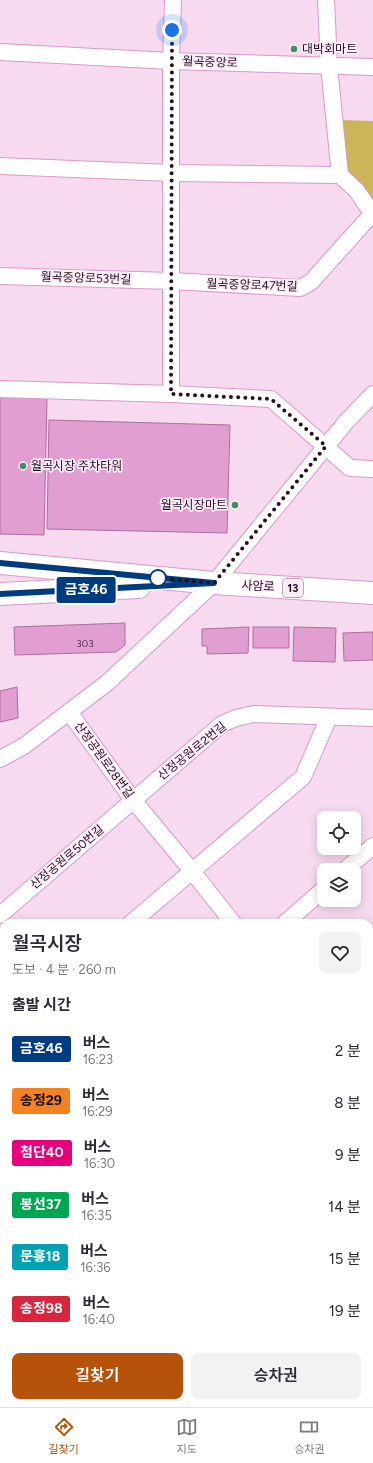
<!DOCTYPE html>
<html lang="ko">
<head>
<meta charset="utf-8">
<style>
  :root { --surface:#fff; --page:#f2f2f3; --text:#2b2b33; --muted:#7c7c81; --line:#e1e1e2; --accent:#b45309 }
  body { margin:0; font-family:Figtree,"Noto Sans KR",sans-serif; background:var(--page); color:var(--text); height:100vh; display:flex; flex-direction:column; font-size:15px; white-space:nowrap }
  * { box-sizing:border-box; margin:0 }
  p { font-size:13px; color:var(--muted) }
  .icon { flex:none; width:22px; height:22px; fill:none; stroke:currentColor; stroke-width:2; stroke-linecap:round; stroke-linejoin:round }
  .map { position:relative; flex:1; overflow:hidden }
  .sheet { position:absolute; left:0px; top:919px; width:373px; height:488px; display:flex; flex-direction:column; background:var(--surface); border-radius:12px 12px 0 0; box-shadow:0 2px 10px #0003 }
  .sheet>* { flex:none }
  .badge { padding:0 8px; border-radius:3px; font-size:14px; line-height:26px }
  .buttons { position:absolute; left:317px; top:811px; display:grid; gap:8px }
  .buttons a { display:grid; place-items:center; width:44px; height:44px; border-radius:8px; background:var(--surface); box-shadow:0 2px 10px #0003; font-size:20px }
  .you { position:absolute; width:20px; height:20px; margin:-10px; border:3px solid #fff; border-radius:50%; background:#1a73e8; box-shadow:0 0 0 6px #1a73e833 }
  .map>.badge { position:absolute; translate:-50% -50%; box-shadow:0 0 0 2px #fff }
  h2 { padding:0 12px; font-size:15px; line-height:36px }
  .round { display:grid; place-items:center; flex:none; width:42px; height:42px; border-radius:8px; background:var(--page) }
  .overview { display:flex; align-items:center; justify-content:space-between; height:68px; padding:0 12px }
  h1 { font-size:19px; font-weight:600; line-height:30px }
  .button { display:flex; gap:8px; margin-top:auto; padding:8px 12px }
  .button a { flex:1; height:46px; border-radius:8px; background:var(--accent); color:#fff; font-size:16px; font-weight:600; line-height:46px; text-align:center }
  .button a+a { background:var(--page); color:var(--text) }
  ul { padding:0; list-style:none }
  li { display:flex; align-items:center; gap:12px; height:52px; padding:0 12px }
  li div { flex:1 }
  li b { display:block; font-size:15px }
  li em { font-style:normal }
  li .badge { min-width:44px; font-weight:700; text-align:center }
  .dock { display:flex; justify-content:space-around; align-items:center; height:56px; border-top:1px solid var(--line); background:var(--surface); font-size:11px; color:var(--muted) }
  .dock a { display:grid; justify-items:center; gap:2px }
  .dock .active { color:var(--accent) }
  .map>svg:first-child { display:block }
</style>
</head>
<body>
<div class="map">
<svg width="373" height="1407" viewBox="0 0 373 1407">
  <rect width="100%" height="100%" fill="#f7daef"/>
  <g fill="#cbb559">
    <polygon points="341,120 373,121 373,204 345,172"/>
    <polygon points="369,1092 373,1097 373,1158 369,1161"/>
  </g>
  <g fill="#e19ed0" stroke="#ad6e9e">
    <polygon points="0,397 47,398 44,535 0,534"/>
    <polygon points="49,420 230,425 227,533 47,529"/>
    <polygon points="125,623 125,645 116,652 15,655 14,627"/>
    <polygon points="249,627 248,653 207,654 207,646 202,646 202,629"/>
    <rect x="253" y="627" width="36" height="21"/>
    <polygon points="294,627 336,628 335,662 293,661"/>
    <polygon points="373,632 373,660 344,661 343,633"/>
    <polygon points="17,687 18,718 0,722 0,691"/>
    <polygon points="372,1167 373,1228 369,1231 369,1170"/>
  </g>
  <g fill="none" stroke-linecap="round" stroke-linejoin="round">
    <g stroke="#db99ca" stroke-width="14">
      <polyline id="pedestrian" points="369,1080 373,1085"/>
    </g>
    <g stroke="#db99ca" stroke-width="18">
      <g id="minor">
        <polyline points="326,0 329,66 340,175 357,191 373,215"/>
        <polyline points="0,52 171,61 373,67"/>
        <polyline points="0,166 171,173 340,175"/>
        <polyline points="0,276 171,281 300,288 311,282 372,214"/>
        <polyline points="0,389 171,394 271,399 350,468 373,469"/>
        <polyline points="171,394 171,61 173,0"/>
        <polyline points="69,712 133,800 192,871 233,923"/>
        <polyline points="0,759 24,746 107,683 214,583 346,422 373,394"/>
        <polyline points="345,870 373,846"/>
        <polyline points="0,915 222,724 236,718 254,714 373,718"/>
        <polyline points="131,923 303,777 329,717"/>
        <polyline points="285,923 324,889"/>
        <polyline points="369,985 373,982"/>
        <polyline points="0,1014 4,1014"/>
        <polyline points="0,1111 4,1111"/>
        <polyline points="369,1241 373,1240"/>
        <polyline points="0,1321 4,1322"/>
        <polyline points="369,1339 373,1338"/>
        <polyline points="191,1407 191,1403"/>
      </g>
    </g>
    <g stroke="#db99ca" stroke-width="24">
      <g id="primary">
        <polyline points="0,563 214,583 373,593"/>
        <polyline points="0,594 139,587"/>
      </g>
    </g>
    <use href="#pedestrian" stroke="#fff" stroke-width="12"/>
    <use href="#minor" stroke="#fff" stroke-width="16"/>
    <use href="#primary" stroke="#fff" stroke-width="22"/>
  </g>
  <g fill="none" stroke-linecap="round" stroke-linejoin="round">
    <g stroke="#fff" stroke-width="9">
      <polyline id="line" points="0,563 214,583 0,594"/>
    </g>
    <use href="#line" stroke="#003b80" stroke-width="6"/>
    <polyline stroke="#270f22" stroke-width="4" stroke-dasharray="0 7.2" points="158,578 214,583 326,446 271,399 171,394 172,30"/>
  </g>
  <g fill="#3e9062" stroke="#fbecf7" stroke-width="1.5">
    <circle cx="294" cy="49" r="4"/>
    <circle cx="23" cy="466" r="4"/>
    <circle cx="235" cy="505" r="4"/>
  </g>
  <circle fill="#fff" stroke="#003b80" stroke-width="2" cx="158" cy="578" r="8"/>
  <g text-anchor="middle" stroke-width="3.5" stroke-linejoin="round" paint-order="stroke">
    <g font-size="10" fill="#56334e">
      <text x="85" y="647">303</text>
    </g>
    <rect fill="#fbecf7" stroke="#675162" stroke-width="1" x="283" y="579" width="20" height="18" rx="3"/>
    <g font-size="11" font-weight="bold" fill="#270f22">
      <text x="293" y="592">13</text>
    </g>
    <g font-size="12" fill="#270f22" stroke="#fbecf7" text-anchor="start">
      <text x="302" y="53">대박회마트</text>
      <text x="31" y="470">월곡시장 주차타워</text>
      <text x="227" y="509" text-anchor="end">월곡시장마트</text>
    </g>
    <g font-size="12" fill="#270f22" stroke="#fbecf7">
      <text transform="translate(210 62) rotate(2)" y="4">월곡중앙로</text>
      <text transform="translate(86 278) rotate(2)" y="4">월곡중앙로53번길</text>
      <text transform="translate(252 285) rotate(2)" y="4">월곡중앙로47번길</text>
      <text transform="translate(258 586) rotate(3)" y="4">사암로</text>
      <text transform="translate(192 751) rotate(-39)" y="4">산정공원로2번길</text>
      <text transform="translate(104 760) rotate(54)" y="4">산정공원로28번길</text>
      <text transform="translate(67 857) rotate(-40)" y="4">산정공원로50번길</text>
    </g>
  </g>
</svg>
<div class="buttons">
<a><svg class="icon" aria-label="locate" viewBox="0 0 24 24"><circle cx="12" cy="12" r="6"/><path d="M12 2v4M12 18v4M2 12h4M18 12h4"/></svg></a>
<a><svg class="icon" aria-label="layers" viewBox="0 0 24 24"><path d="M12 4l9 5-9 5-9-5zM3 14l9 5 9-5"/></svg></a>
</div>
<div class="you" style="left:172px;top:30px"></div>
<b class="badge" style="left:86px;top:590px;background:#003b80;color:#fff">금호46</b>
<section class="sheet">
<div class="overview"><div><h1>월곡시장</h1><p>도보 · 4 분 · 260 m</p></div><a class="round"><svg class="icon" aria-label="heart" viewBox="0 0 24 24"><path d="M12 20l-8-8c-3-5 5-10 8-4 3-6 11-1 8 4z"/></svg></a></div>
<h2>출발 시간</h2>
<ul>
<li><span class="badge" style="background:#003b80;color:#fff">금호46</span><div><b>버스</b><p>16:23</p></div><em>2 분</em></li>
<li><span class="badge" style="background:#f58220;color:#111">송정29</span><div><b>버스</b><p>16:29</p></div><em>8 분</em></li>
<li><span class="badge" style="background:#e6007e;color:#fff">첨단40</span><div><b>버스</b><p>16:30</p></div><em>9 분</em></li>
<li><span class="badge" style="background:#00a651;color:#fff">봉선37</span><div><b>버스</b><p>16:35</p></div><em>14 분</em></li>
<li><span class="badge" style="background:#00a3b4;color:#fff">문흥18</span><div><b>버스</b><p>16:36</p></div><em>15 분</em></li>
<li><span class="badge" style="background:#d7263d;color:#fff">송정98</span><div><b>버스</b><p>16:40</p></div><em>19 분</em></li>
</ul>
<div class="button"><a>길찾기</a><a>승차권</a></div>
</section>
</div>
<nav class="dock">
<a class="active"><svg class="icon" aria-label="directions" viewBox="0 0 24 24"><path d="M12 3l9 9-9 9-9-9zM9 14v-3h6M13 9l2 2-2 2"/></svg>길찾기</a>
<a><svg class="icon" aria-label="map" viewBox="0 0 24 24"><path d="M3 6l6-2 6 2 6-2v14l-6 2-6-2-6 2zM9 4v14M15 6v14"/></svg>지도</a>
<a><svg class="icon" aria-label="tickets" viewBox="0 0 24 24"><path d="M3 7h18v10H3zM15 7v10"/></svg>승차권</a>
</nav>
</body>
</html>
